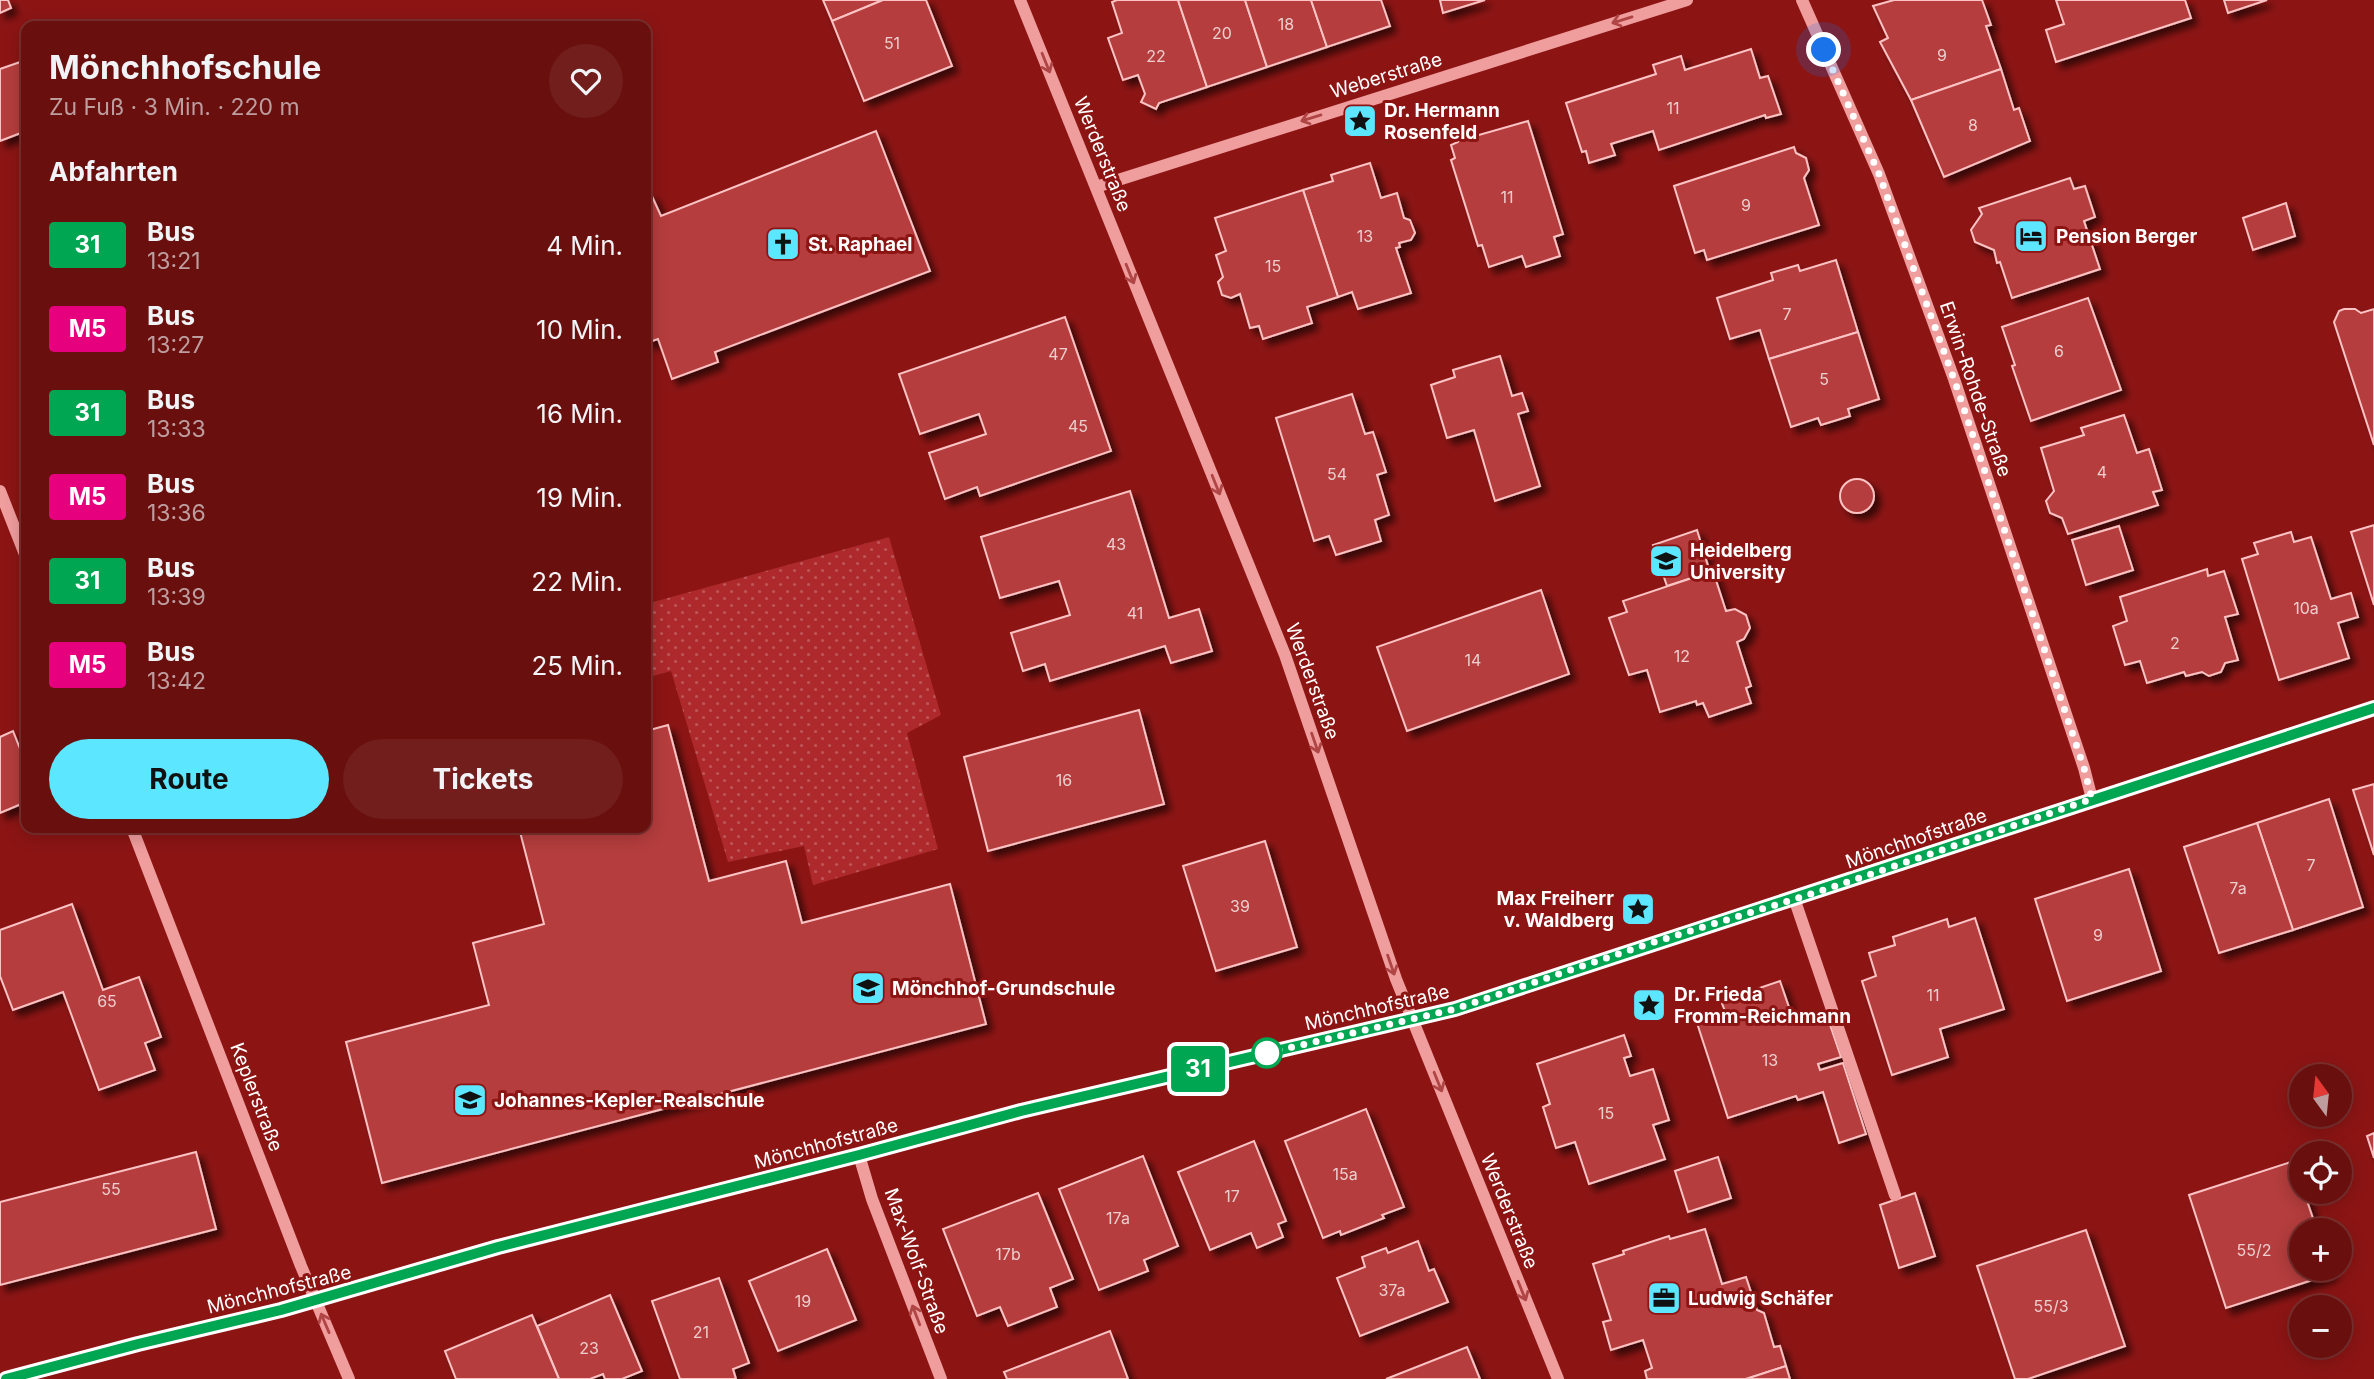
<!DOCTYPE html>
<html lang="de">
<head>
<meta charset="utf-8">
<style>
  :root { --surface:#69100f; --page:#711e1d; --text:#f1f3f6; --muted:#bd9d9e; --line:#7c302f; --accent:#5ce6ff }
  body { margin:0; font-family:Inter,sans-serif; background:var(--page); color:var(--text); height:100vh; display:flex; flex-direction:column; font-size:26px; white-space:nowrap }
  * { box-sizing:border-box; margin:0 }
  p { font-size:23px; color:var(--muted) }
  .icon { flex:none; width:38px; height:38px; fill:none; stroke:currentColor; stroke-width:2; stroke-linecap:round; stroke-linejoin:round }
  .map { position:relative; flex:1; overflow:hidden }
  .panel { position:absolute; left:21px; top:21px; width:630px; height:812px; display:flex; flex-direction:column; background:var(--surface); border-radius:14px; box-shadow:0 4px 18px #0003,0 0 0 2px var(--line) }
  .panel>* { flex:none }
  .badge { padding:0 14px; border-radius:5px; font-size:24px; line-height:46px }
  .needle { width:46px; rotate:345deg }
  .tools { position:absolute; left:2289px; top:1064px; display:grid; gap:14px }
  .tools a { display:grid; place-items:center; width:63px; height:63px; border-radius:50%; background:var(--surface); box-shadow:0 4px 18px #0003,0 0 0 2px var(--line); font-size:35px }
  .you { position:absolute; width:35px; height:35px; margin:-18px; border:5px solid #fff; border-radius:50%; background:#1a73e8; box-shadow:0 0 0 10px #1a73e833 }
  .map>.badge { position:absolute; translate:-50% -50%; box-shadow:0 0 0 4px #fff }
  h2 { padding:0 28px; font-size:26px; line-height:63px }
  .round { display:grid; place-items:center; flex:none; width:74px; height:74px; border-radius:37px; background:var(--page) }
  .head { display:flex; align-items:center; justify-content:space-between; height:119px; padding:0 28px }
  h1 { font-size:33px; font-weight:700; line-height:52px }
  .primary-button { display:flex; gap:14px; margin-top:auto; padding:14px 28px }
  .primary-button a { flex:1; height:80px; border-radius:42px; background:var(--accent); color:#111; font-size:28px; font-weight:700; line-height:80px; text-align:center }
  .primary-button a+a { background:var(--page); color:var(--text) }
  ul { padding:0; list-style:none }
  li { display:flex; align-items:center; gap:21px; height:84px; padding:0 28px }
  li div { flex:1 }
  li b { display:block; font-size:26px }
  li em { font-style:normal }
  li .badge { min-width:77px; font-weight:700; text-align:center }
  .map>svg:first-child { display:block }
</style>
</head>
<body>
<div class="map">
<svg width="2374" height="1379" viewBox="0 0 2374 1379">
  <defs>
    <pattern id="park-dots" width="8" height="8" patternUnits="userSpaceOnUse" patternTransform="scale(1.75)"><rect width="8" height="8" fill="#ad292b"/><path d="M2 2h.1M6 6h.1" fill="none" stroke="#bd5455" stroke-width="1.8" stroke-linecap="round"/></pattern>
    <filter id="shadow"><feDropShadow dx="6" dy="6" stdDeviation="3.5" flood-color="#0009"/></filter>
  </defs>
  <rect width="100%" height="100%" fill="#8c1514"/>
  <polygon fill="url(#park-dots)" points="889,537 941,715 907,733 938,849 813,885 804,846 728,862 671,671 646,678 646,604"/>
  <g fill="#b53d3d" stroke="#fbc3c4" stroke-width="2" filter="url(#shadow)">
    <polygon points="0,0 8,0 11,8 0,13"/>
    <polygon points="823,0 883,0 832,21"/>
    <polygon points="883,0 926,0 952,66 864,101 832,21"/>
    <polygon points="1117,0 1178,0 1207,87 1159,103 1156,109 1141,102 1145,94 1138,75 1123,80 1108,38 1122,33 1112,2"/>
    <polygon points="1178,0 1245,0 1267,67 1207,87"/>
    <polygon points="1245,0 1311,0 1327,47 1267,67"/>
    <polygon points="1311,0 1381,0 1390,26 1327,47"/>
    <polygon points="1440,0 1485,0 1443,13"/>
    <polygon points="1894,0 1982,0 1991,25 1986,26 2001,69 1911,100 1880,42 1888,38 1873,6"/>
    <polygon points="2056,0 2185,0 2191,18 2056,62 2046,30 2064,24"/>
    <polygon points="2224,0 2267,0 2228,13"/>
    <polygon points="1751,49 1760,78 1768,76 1781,114 1766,118 1765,115 1659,150 1653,131 1611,144 1615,155 1589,163 1586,151 1582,152 1566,103 1656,74 1653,65 1681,56 1685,70"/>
    <polygon points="26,60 26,131 0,141 0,69"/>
    <polygon points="2001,69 2014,110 2019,108 2030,141 1944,177 1911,100"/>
    <polygon points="1528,121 1563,234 1554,237 1560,256 1526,267 1522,256 1489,267 1482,245 1478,246 1451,160 1455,158 1451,145 1458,142 1462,136 1472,132 1479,135"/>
    <polygon points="876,131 930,271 715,352 718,362 672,379 658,339 646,343 646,197 651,194 661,216"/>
    <polygon points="1794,147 1796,153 1806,158 1809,170 1804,178 1819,225 1707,260 1704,250 1695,253 1674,186"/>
    <polygon points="1370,163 1381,198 1397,193 1404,218 1410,220 1415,233 1411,240 1399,243 1400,247 1396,248 1411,293 1358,309 1352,292 1338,297 1303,190 1333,181 1331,175"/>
    <polygon points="2070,178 2074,189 2085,186 2095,217 2084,221 2100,269 2012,298 2000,262 1997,263 1994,250 1975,242 1971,230 1982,214 1979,208"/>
    <polygon points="1303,190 1338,297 1307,307 1312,323 1263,339 1259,326 1250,328 1240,294 1231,298 1222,295 1218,282 1223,277 1216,255 1226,251 1215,218"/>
    <polygon points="2286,203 2295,236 2253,250 2243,218"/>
    <polygon points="1836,260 1858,332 1769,359 1760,330 1730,339 1717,298 1773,280 1771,273 1798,265 1800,271"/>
    <polygon points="2088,298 2121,390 2031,421 2012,366 2015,365 2002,327"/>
    <polygon points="2344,309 2355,309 2361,313 2374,309 2374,445 2334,322 2339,311"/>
    <polygon points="1065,317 1111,451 980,496 977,487 945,499 929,453 986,434 979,414 920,434 899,374"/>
    <polygon points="1858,332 1879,399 1848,409 1850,416 1821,425 1818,418 1791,427 1769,359"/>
    <polygon points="1500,356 1512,396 1522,393 1528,411 1518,414 1540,486 1495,501 1474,430 1447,438 1431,385 1455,377 1453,370"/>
    <polygon points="1352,394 1365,434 1373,432 1386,472 1377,475 1389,515 1375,520 1381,541 1336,555 1329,536 1314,541 1276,418"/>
    <polygon points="2124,415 2137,453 2149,449 2162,490 2153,492 2158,505 2068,534 2062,518 2050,513 2046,501 2054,491 2041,448 2084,435 2081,428"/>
    <circle cx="1857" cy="496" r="17"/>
    <polygon points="1130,491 1169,618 1199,609 1212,651 1171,663 1165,646 1050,681 1045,664 1023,671 1011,633 1070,615 1059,581 1000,598 981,537"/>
    <polygon points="2374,525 2374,605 2351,532"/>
    <polygon points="2119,526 2133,570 2086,585 2072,540"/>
    <polygon points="1697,530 1710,572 1667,586 1653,545"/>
    <polygon points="2291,532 2294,542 2311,537 2331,599 2351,593 2358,617 2338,623 2349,658 2279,680 2242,559 2258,554 2254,543"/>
    <polygon points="2207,569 2208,576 2224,571 2238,614 2225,617 2238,660 2225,663 2221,672 2209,676 2202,672 2186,676 2184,672 2147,683 2140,661 2125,665 2113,626 2127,621 2120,597"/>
    <polygon points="1713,571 1726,611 1735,609 1746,615 1750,628 1744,639 1737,642 1751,686 1746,688 1751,703 1709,717 1703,703 1697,705 1696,701 1660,712 1647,670 1629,675 1609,618 1627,612 1623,601"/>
    <polygon points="1541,590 1569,674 1407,731 1377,647"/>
    <polygon points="1139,710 1164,804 988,851 964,757"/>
    <polygon points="668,725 709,881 786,861 802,923 950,884 986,1024 382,1183 346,1042 489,1005 473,943 544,924 519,828 646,828 646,731"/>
    <polygon points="13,731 26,764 26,802 0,813 0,737"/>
    <polygon points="2374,784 2374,855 2353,790"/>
    <polygon points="2329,799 2363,907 2293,930 2257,823"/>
    <polygon points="2257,823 2293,930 2219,953 2184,847"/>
    <polygon points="1265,841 1297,947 1216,971 1183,866"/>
    <polygon points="2129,869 2161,971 2067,1001 2035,899"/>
    <polygon points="72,904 103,990 139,977 161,1037 145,1043 155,1070 99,1090 63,992 13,1010 0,976 0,930"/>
    <polygon points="1975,918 2004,1009 1940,1029 1948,1057 1892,1075 1862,981 1876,976 1869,953 1895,945 1893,937 1947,919 1949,927"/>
    <polygon points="1780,981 1793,1019 1801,1016 1804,1024 1827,1016 1841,1057 1818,1064 1820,1070 1843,1063 1866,1134 1839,1143 1823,1092 1798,1100 1796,1096 1728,1118 1696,1020 1725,1011 1721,1001"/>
    <polygon points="1624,1035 1631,1056 1624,1058 1630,1076 1653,1069 1669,1120 1653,1125 1665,1159 1589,1184 1575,1142 1556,1148 1543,1107 1550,1104 1537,1064"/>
    <polygon points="1366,1109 1404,1207 1382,1215 1384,1218 1341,1235 1340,1231 1323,1238 1285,1141"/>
    <polygon points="2374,1133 2374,1158 2367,1136"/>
    <polygon points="1254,1141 1286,1221 1278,1224 1283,1237 1257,1248 1251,1233 1210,1250 1178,1172"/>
    <polygon points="196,1152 216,1229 0,1285 0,1202"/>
    <polygon points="1143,1156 1178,1246 1144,1260 1148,1271 1099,1290 1059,1189"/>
    <polygon points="1718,1157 1731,1198 1688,1212 1675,1171"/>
    <polygon points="2294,1161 2301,1182 2301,1192 2304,1192 2317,1230 2301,1230 2301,1269 2330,1269 2331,1274 2226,1308 2189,1195"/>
    <polygon points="1038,1193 1073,1279 1050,1288 1057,1307 1008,1326 1000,1307 977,1316 943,1229"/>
    <polygon points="1915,1193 1935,1256 1899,1268 1880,1205"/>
    <polygon points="1705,1229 1722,1284 1746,1277 1757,1310 1764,1313 1774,1347 1780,1346 1786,1366 1746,1379 1647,1379 1645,1371 1652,1368 1643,1340 1611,1350 1603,1322 1611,1320 1593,1264 1624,1254 1623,1251 1669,1236 1670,1239"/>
    <polygon points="2086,1230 2125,1346 2028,1379 2015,1379 1977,1266"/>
    <polygon points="1418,1241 1429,1271 1434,1269 1448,1302 1360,1336 1337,1278 1365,1267 1362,1257 1386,1248 1388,1253"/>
    <polygon points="827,1249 856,1320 778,1351 749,1281"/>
    <polygon points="719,1278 749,1363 733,1369 736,1379 680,1379 652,1301"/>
    <polygon points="610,1295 642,1371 622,1379 605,1379 603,1374 590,1379 559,1379 537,1326"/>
    <polygon points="532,1315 559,1379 456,1379 445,1351"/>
    <polygon points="1110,1331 1128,1379 1007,1379 1004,1372"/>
    <polygon points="1467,1347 1480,1379 1386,1379"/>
    <polygon points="1786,1366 1790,1379 1746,1379"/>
  </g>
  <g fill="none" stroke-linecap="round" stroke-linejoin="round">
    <g stroke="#f09d9e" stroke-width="12">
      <polyline points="1020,0 1285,655 1396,979 1558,1379"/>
      <polyline points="1802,0 1879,174 1954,379 2084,768 2092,799"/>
      <polyline points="1096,187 1687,0"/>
      <polyline points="0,491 26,557"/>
      <polyline points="132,828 301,1266 349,1379"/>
      <polyline points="1794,898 1895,1195"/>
      <polyline points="859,1155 872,1199 941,1379"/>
      <polyline points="6,1379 138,1344 281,1310 498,1247 859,1155 1021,1111 1455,1009 2374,707"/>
    </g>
  </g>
  <defs><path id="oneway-shaft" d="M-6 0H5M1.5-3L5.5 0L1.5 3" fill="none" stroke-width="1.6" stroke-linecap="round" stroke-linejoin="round" transform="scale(1.75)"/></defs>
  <g stroke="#af4544">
    <use href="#oneway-shaft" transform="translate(1622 20) rotate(163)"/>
    <use href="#oneway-shaft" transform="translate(1046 63) rotate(68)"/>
    <use href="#oneway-shaft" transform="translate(1311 118) rotate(163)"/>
    <use href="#oneway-shaft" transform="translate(1130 274) rotate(68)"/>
    <use href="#oneway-shaft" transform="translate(1216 485) rotate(68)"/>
    <use href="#oneway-shaft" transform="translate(1315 743) rotate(71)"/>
    <use href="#oneway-shaft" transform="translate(1391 965) rotate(71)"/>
    <use href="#oneway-shaft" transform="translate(1438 1082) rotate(68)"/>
    <use href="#oneway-shaft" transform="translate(1522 1291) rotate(68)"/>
    <use href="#oneway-shaft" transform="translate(916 1315) rotate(-111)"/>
    <use href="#oneway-shaft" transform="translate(325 1323) rotate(-113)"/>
  </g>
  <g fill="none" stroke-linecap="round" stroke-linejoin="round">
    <g stroke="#fff" stroke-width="16">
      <polyline id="line" points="6,1379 138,1344 281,1310 498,1247 859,1155 1021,1111 1455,1009 2374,708"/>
    </g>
    <use href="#line" stroke="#00a651" stroke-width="10"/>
    <polyline stroke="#fff" stroke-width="7" stroke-dasharray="0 12.6" points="1267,1053 1455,1009 1648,944 1824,890 2092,799 2084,768 1954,379 1879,174 1824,50"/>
  </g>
  <defs>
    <g id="sight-square" transform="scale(1.75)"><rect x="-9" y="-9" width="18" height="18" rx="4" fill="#5ce6ff" stroke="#8c1514"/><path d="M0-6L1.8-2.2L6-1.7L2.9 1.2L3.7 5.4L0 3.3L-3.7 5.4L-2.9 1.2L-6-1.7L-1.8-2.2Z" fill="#111"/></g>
    <g id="hotel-square" transform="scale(1.75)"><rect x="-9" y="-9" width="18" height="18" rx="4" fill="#5ce6ff" stroke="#8c1514"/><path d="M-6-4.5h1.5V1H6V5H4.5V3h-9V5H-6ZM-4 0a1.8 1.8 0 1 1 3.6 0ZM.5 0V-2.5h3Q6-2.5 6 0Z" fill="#111"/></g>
    <g id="church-square" transform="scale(1.75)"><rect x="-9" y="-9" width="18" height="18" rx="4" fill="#5ce6ff" stroke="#8c1514"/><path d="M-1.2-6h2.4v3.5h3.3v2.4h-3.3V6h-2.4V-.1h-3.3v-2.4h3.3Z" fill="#111"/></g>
    <g id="university-square" transform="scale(1.75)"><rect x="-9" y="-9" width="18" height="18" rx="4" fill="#5ce6ff" stroke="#8c1514"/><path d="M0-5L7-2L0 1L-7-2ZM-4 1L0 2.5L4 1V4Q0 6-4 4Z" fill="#111"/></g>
    <g id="school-square" transform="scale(1.75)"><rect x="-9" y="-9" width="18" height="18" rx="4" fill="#5ce6ff" stroke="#8c1514"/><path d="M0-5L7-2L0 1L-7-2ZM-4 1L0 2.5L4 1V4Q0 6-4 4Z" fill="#111"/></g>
    <g id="office-square" transform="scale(1.75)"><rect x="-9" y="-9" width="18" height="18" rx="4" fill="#5ce6ff" stroke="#8c1514"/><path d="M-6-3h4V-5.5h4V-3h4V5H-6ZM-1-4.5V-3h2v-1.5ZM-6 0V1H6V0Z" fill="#111"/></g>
  </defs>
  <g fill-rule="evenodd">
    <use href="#sight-square" x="1360" y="121"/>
    <use href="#hotel-square" x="2031" y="236"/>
    <use href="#church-square" x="783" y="244"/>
    <use href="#university-square" x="1666" y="561"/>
    <use href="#sight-square" x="1638" y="909"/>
    <use href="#school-square" x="868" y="988"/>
    <use href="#sight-square" x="1649" y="1005"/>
    <use href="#school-square" x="470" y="1100"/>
    <use href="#office-square" x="1664" y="1298"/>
  </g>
  <circle fill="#fff" stroke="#00a651" stroke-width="3.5" cx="1267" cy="1053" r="14"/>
  <g text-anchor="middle" stroke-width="6" stroke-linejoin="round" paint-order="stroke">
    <g font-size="16" fill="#eccece">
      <text x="1286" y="30">18</text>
      <text x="1222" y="39">20</text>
      <text x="892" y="49">51</text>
      <text x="1942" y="61">9</text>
      <text x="1156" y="62">22</text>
      <text x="1673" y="114">11</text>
      <text x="1973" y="131">8</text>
      <text x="1507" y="203">11</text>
      <text x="1746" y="211">9</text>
      <text x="1365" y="242">13</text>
      <text x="1273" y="272">15</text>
      <text x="1787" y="320">7</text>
      <text x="2059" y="357">6</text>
      <text x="1058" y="360">47</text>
      <text x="1824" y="385">5</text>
      <text x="1078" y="432">45</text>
      <text x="2102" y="478">4</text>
      <text x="1337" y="480">54</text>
      <text x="1116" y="550">43</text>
      <text x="2306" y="614">10a</text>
      <text x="1135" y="619">41</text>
      <text x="2175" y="649">2</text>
      <text x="1682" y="662">12</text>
      <text x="1473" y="666">14</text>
      <text x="1064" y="786">16</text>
      <text x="2311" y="871">7</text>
      <text x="2238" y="894">7a</text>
      <text x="1240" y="912">39</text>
      <text x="2098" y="941">9</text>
      <text x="1933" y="1001">11</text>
      <text x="107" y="1007">65</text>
      <text x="1770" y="1066">13</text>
      <text x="1606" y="1119">15</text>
      <text x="1345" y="1180">15a</text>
      <text x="111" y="1195">55</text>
      <text x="1232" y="1202">17</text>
      <text x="1118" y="1224">17a</text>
      <text x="2254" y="1256">55/2</text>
      <text x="1008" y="1260">17b</text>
      <text x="1392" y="1296">37a</text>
      <text x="803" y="1307">19</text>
      <text x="2051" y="1312">55/3</text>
      <text x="701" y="1338">21</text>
      <text x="589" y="1354">23</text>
    </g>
    <g font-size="19" fill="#fff" stroke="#8c1514">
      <text transform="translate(1386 75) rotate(-17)" y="7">Weberstraße</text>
      <text transform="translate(1103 154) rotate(68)" y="7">Werderstraße</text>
      <text transform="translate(1976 389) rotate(71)" y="7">Erwin-Rohde-Straße</text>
      <text transform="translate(1313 681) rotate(70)" y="7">Werderstraße</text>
      <text transform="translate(1916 838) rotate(-19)" y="7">Mönchhofstraße</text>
      <text transform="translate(1377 1007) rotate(-13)" y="7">Mönchhofstraße</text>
      <text transform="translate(257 1097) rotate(69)" y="7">Keplerstraße</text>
      <text transform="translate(826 1143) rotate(-15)" y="7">Mönchhofstraße</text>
      <text transform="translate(1510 1211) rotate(68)" y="7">Werderstraße</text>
      <text transform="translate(917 1261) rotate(70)" y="7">Max-Wolf-Straße</text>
      <text transform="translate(279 1289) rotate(-14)" y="7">Mönchhofstraße</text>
    </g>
    <g font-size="19" font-weight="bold" fill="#fff" stroke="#8c1514" text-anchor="start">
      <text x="1384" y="117">Dr. Hermann<tspan x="1384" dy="22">Rosenfeld</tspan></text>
      <text x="2056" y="243">Pension Berger</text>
      <text x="808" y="251">St. Raphael</text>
      <text x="1690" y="557">Heidelberg<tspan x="1690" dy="22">University</tspan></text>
      <text x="1614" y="905" text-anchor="end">Max Freiherr<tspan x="1614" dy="22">v. Waldberg</tspan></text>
      <text x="892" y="995">Mönchhof-Grundschule</text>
      <text x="1674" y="1001">Dr. Frieda<tspan x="1674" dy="22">Fromm-Reichmann</tspan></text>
      <text x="494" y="1107">Johannes-Kepler-Realschule</text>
      <text x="1688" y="1305">Ludwig Schäfer</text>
    </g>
  </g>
</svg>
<div class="tools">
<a><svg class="needle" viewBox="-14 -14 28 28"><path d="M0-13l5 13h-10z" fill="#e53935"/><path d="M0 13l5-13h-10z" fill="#bd9d9e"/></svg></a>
<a><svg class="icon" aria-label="locate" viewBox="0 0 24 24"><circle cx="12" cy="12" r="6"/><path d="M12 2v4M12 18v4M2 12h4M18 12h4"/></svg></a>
<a>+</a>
<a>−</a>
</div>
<div class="you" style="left:1824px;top:50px"></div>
<b class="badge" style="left:1198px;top:1069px;background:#00a651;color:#fff">31</b>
<section class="panel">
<div class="head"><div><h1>Mönchhofschule</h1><p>Zu Fuß · 3 Min. · 220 m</p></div><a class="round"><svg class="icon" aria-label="heart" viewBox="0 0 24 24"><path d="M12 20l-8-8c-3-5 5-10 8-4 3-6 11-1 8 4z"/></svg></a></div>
<h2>Abfahrten</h2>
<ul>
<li><span class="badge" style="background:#00a651;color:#fff">31</span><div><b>Bus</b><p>13:21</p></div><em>4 Min.</em></li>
<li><span class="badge" style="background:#e6007e;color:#fff">M5</span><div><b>Bus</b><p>13:27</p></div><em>10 Min.</em></li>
<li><span class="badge" style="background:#00a651;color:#fff">31</span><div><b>Bus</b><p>13:33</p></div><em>16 Min.</em></li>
<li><span class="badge" style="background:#e6007e;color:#fff">M5</span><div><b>Bus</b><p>13:36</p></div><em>19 Min.</em></li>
<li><span class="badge" style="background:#00a651;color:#fff">31</span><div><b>Bus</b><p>13:39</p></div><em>22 Min.</em></li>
<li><span class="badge" style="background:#e6007e;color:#fff">M5</span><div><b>Bus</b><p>13:42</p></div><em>25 Min.</em></li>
</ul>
<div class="primary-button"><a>Route</a><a>Tickets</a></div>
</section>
</div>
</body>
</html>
